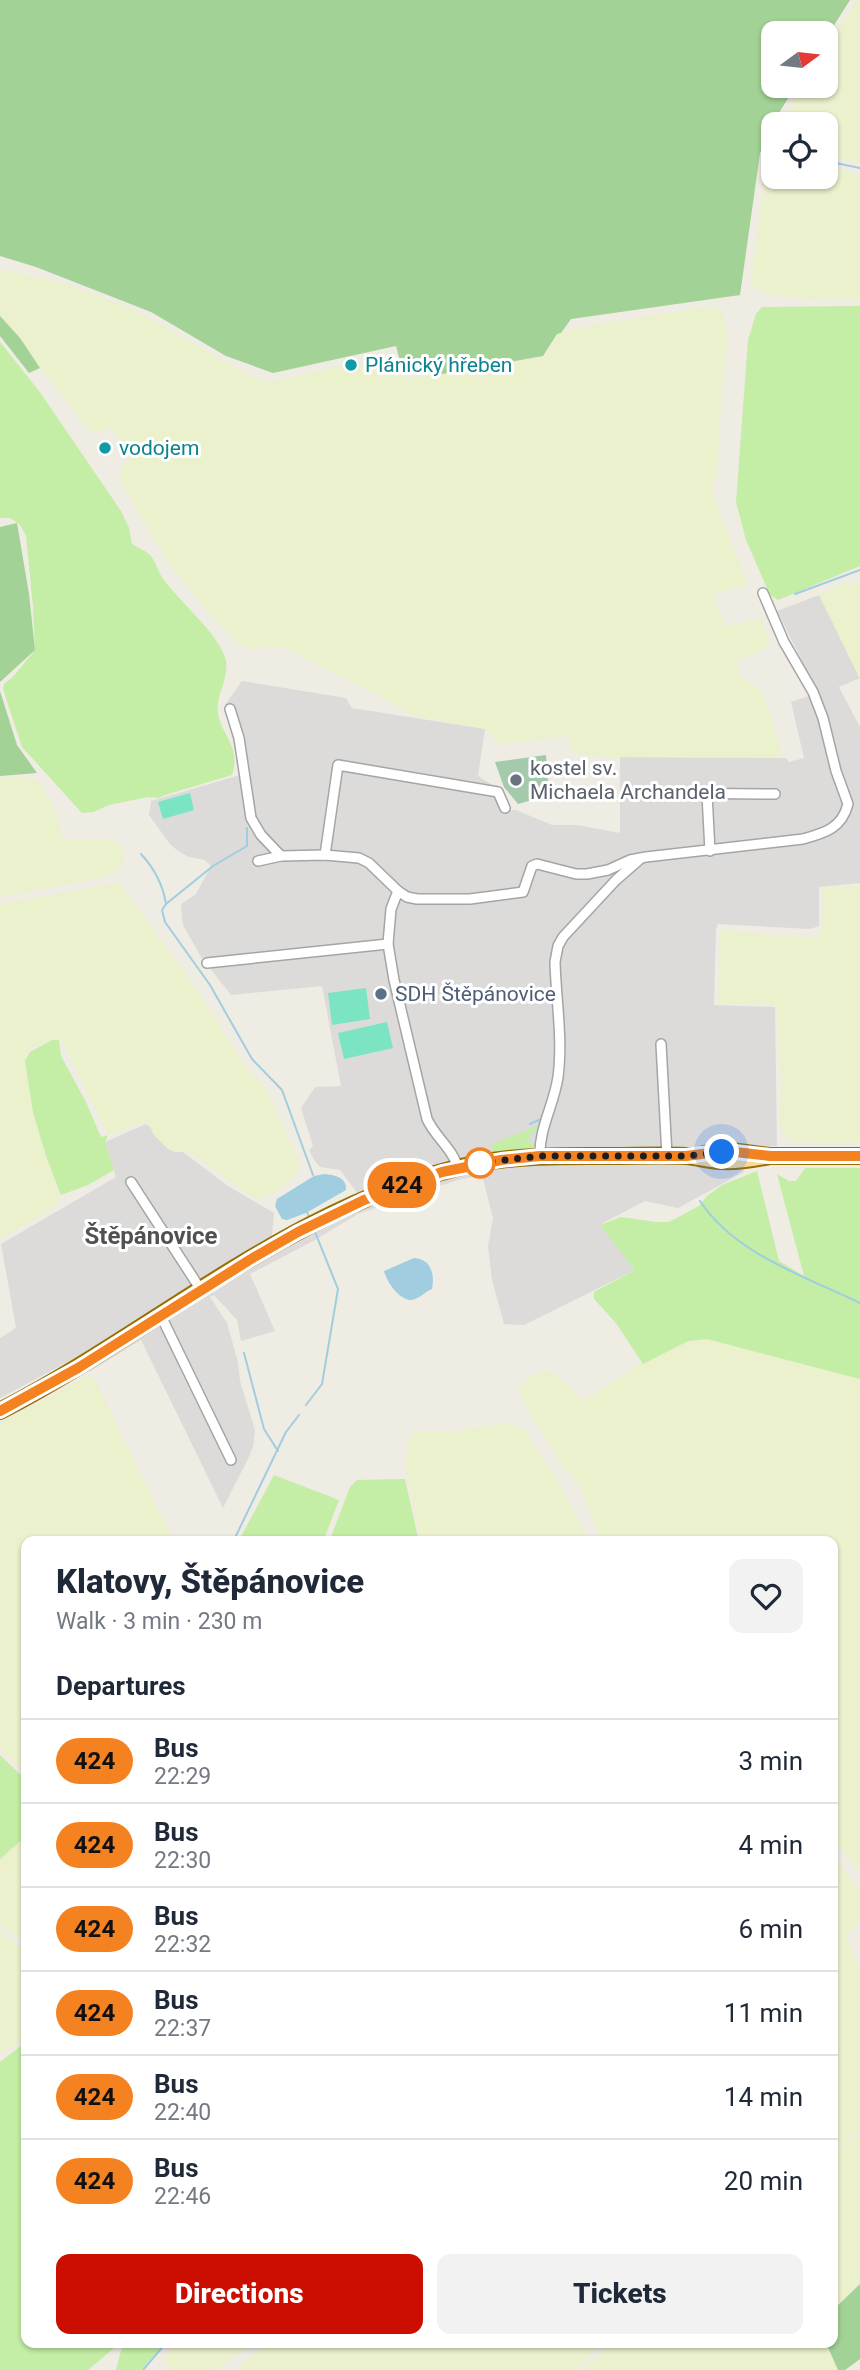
<!DOCTYPE html>
<html lang="en">
<head>
<meta charset="utf-8">
<style>
  :root { --surface:#fff; --page:#f2f2f3; --text:#1f2937; --muted:#747a83; --line:#e0e1e3; --accent:#cb0e00 }
  body { margin:0; font-family:Roboto,sans-serif; background:var(--page); color:var(--text); height:100vh; display:flex; flex-direction:column; font-size:26px; white-space:nowrap }
  * { box-sizing:border-box; margin:0 }
  p { font-size:23px; color:var(--muted) }
  .icon { flex:none; width:38px; height:38px; fill:none; stroke:currentColor; stroke-width:2; stroke-linecap:round; stroke-linejoin:round }
  .map { position:relative; flex:1; overflow:hidden }
  .drawer { position:absolute; left:21px; top:1536px; width:817px; height:812px; display:flex; flex-direction:column; background:var(--surface); border-radius:14px; box-shadow:0 2px 5px #0004 }
  .drawer>* { flex:none }
  .badge { padding:0 14px; border-radius:23px; font-size:24px; line-height:46px }
  .needle { width:46px; rotate:75deg }
  .tools { position:absolute; left:761px; top:21px; display:grid; gap:14px }
  .tools a { display:grid; place-items:center; width:77px; height:77px; border-radius:14px; background:var(--surface); box-shadow:0 2px 5px #0004; font-size:35px }
  .you { position:absolute; width:35px; height:35px; margin:-18px; border:5px solid #fff; border-radius:50%; background:#1a73e8; box-shadow:0 0 0 10px #1a73e833 }
  .map>.badge { position:absolute; translate:-50% -50%; box-shadow:0 0 0 4px #fff }
  h2 { padding:0 35px; font-size:26px; line-height:63px }
  .round { display:grid; place-items:center; flex:none; width:74px; height:74px; border-radius:14px; background:var(--page) }
  .headline { display:flex; align-items:center; justify-content:space-between; height:119px; padding:0 35px }
  h1 { font-size:33px; font-weight:800; line-height:52px }
  .action { display:flex; gap:14px; margin-top:auto; padding:14px 35px }
  .action a { flex:1; height:80px; border-radius:14px; background:var(--accent); color:#fff; font-size:28px; font-weight:800; line-height:80px; text-align:center }
  .action a+a { background:var(--page); color:var(--text) }
  ul { padding:0; list-style:none }
  li { display:flex; align-items:center; gap:21px; height:84px; padding:0 35px; border-top:2px solid var(--line) }
  li div { flex:1 }
  li b { display:block; font-size:26px }
  li em { font-style:normal }
  li .badge { min-width:77px; font-weight:700; text-align:center }
  .map>svg:first-child { display:block }
</style>
</head>
<body>
<div class="map">
<svg width="860" height="2370" viewBox="0 0 860 2370">
  <rect width="100%" height="100%" fill="#efece3"/>
  <polygon fill="#dcdbda" points="819,595 860,678 839,687 860,727 860,883 819,887 819,926 810,929 718,924 716,929 714,1005 775,1007 777,1146 710,1146 704,1152 707,1168 744,1169 744,1172 678,1208 645,1201 601,1224 635,1270 524,1325 504,1324 492,1280 488,1246 493,1218 482,1175 458,1180 358,1214 315,1240 250,1274 275,1331 241,1341 237,1320 214,1295 210,1297 227,1323 238,1362 240,1381 255,1430 253,1447 248,1459 223,1508 141,1340 89,1372 79,1356 0,1398 0,1338 16,1328 1,1244 116,1177 105,1142 146,1124 228,1186 274,1213 272,1236 358,1194 340,1170 320,1167 314,1160 309,1150 313,1146 301,1108 315,1087 341,1086 322,986 231,995 201,957 183,925 182,918 181,904 196,894 211,866 205,860 189,857 178,851 170,844 149,815 151,801 240,775 225,705 242,681 346,698 352,708 485,729 478,776 499,789 508,810 516,810 552,825 577,825 620,833 620,757 786,758 789,762 804,758 791,702 818,693 777,611"/>
  <g fill="#ebf0cd">
    <polygon points="857,0 860,0 860,164 826,156 826,124 780,124 803,86 826,86 826,49"/>
    <polygon points="773,157 774,177 826,177 826,166 860,175 860,299 813,299 772,296 752,287 751,278 766,169 769,158"/>
    <polygon points="0,270 67,284 133,309 260,381 276,381 392,354 402,362 406,379 538,358 547,354 557,334 575,328 712,306 723,313 728,333 722,386 718,465 712,492 748,585 713,594 726,627 761,618 769,639 764,649 738,661 738,668 739,675 755,686 762,693 772,718 782,758 606,757 573,753 568,736 501,745 485,729 413,716 380,696 304,658 294,651 283,647 250,649 238,644 199,602 166,559 150,532 119,479 122,465 132,458 112,428 92,434 30,355 20,338 0,316"/>
    <polygon points="860,581 860,679 819,595 835,586"/>
    <polygon points="0,777 25,777 40,782 54,807 63,839 113,840 121,845 125,856 118,871 106,877 0,897"/>
    <polygon points="119,882 195,987 247,1068 265,1087 300,1163 297,1174 283,1187 267,1196 254,1198 189,1152 175,1152 168,1149 154,1135 147,1121 108,1135 60,1037 27,1049 25,1061 33,1112 46,1156 61,1197 55,1207 0,1239 0,904"/>
    <polygon points="860,886 860,1143 793,1142 782,1134 780,1125 781,1080 776,1005 718,1003 720,930 812,938 821,933 824,917 822,887"/>
    <polygon points="707,1339 860,1379 860,1874 833,1836 833,1542 603,1542 577,1482 562,1466 521,1398 518,1389 527,1379 535,1374 553,1371 583,1400 595,1394 642,1362 644,1364 688,1341"/>
    <polygon points="89,1375 93,1376 174,1542 26,1542 26,1775 0,1748 0,1423"/>
    <polygon points="506,1423 524,1429 554,1475 586,1534 588,1542 421,1542 405,1463 410,1436 415,1432 456,1431"/>
    <polygon points="26,1837 26,1943 0,1925 0,1859"/>
    <polygon points="833,1854 860,1892 860,1919 846,1937 860,1969 860,2129 833,2153"/>
    <polygon points="0,1932 26,1950 26,2038 18,2045 0,2053"/>
    <polygon points="860,2132 860,2284 833,2310 833,2155"/>
    <polygon points="173,2343 256,2343 232,2357 217,2370 171,2370 164,2360"/>
    <polygon points="266,2343 604,2343 575,2370 237,2370"/>
    <polygon points="613,2343 826,2343 838,2370 582,2370"/>
  </g>
  <g fill="#c4eda5">
    <polygon points="860,306 860,566 778,600 770,595 746,540 736,502 748,340 756,314 762,307"/>
    <path d="M0 342 39 391 121 511 129 528 132 544C137 547 146 551 150 555 156 562 158 572 163 579 179 601 221 636 226 661 229 679 215 696 218 714 223 738 241 747 232 775L165 795 159 798 148 797 109 805 93 812 82 813 22 747 3 689 4 684 13 677 35 650 33 607 26 535 19 524 10 518H0Z"/>
    <polygon points="52,1040 59,1040 61,1056 86,1102 101,1137 108,1135 105,1142 114,1170 88,1185 61,1195 46,1156 33,1112 25,1061 30,1052"/>
    <polygon points="539,1125 536,1132 531,1131 529,1144 534,1144 534,1150 492,1152 493,1145 489,1145"/>
    <polygon points="805,1168 860,1168 860,1379 707,1339 688,1341 643,1364 616,1323 594,1299 594,1292 635,1270 600,1225 621,1217 656,1222 669,1222 699,1206 707,1196 722,1185 757,1171 779,1261 804,1276 777,1174 789,1181 796,1181"/>
    <polygon points="274,1475 339,1500 323,1542 298,1542 298,1538 287,1539 287,1542 238,1542"/>
    <polygon points="405,1479 419,1542 329,1542 350,1487 357,1480"/>
    <polygon points="0,1755 26,1780 26,1836 0,1859"/>
    <polygon points="26,2042 26,2343 120,2343 88,2370 0,2370 0,2062"/>
    <polygon points="123,2343 165,2343 141,2370 116,2370"/>
  </g>
  <g fill="#a2d295">
    <polygon points="0,0 850,0 826,38 826,33 774,33 774,86 796,86 775,119 760,153 740,295 571,319 561,333 557,334 543,356 442,374 403,372 396,346 273,373 226,356 151,312 36,267 0,256"/>
    <polygon points="0,316 20,338 40,368 29,373 0,336"/>
    <polygon points="17,523 29,594 35,650 0,682 0,527"/>
    <polygon points="0,691 17,745 37,773 0,776"/>
    <polygon points="860,2284 860,2359 845,2370 838,2370 826,2343 833,2343 833,2310"/>
  </g>
  <polygon fill="#a2caab" points="546,755 549,795 518,804 504,787 495,762"/>
  <g fill="#7be4c3">
    <polygon points="190,793 194,810 163,819 158,802"/>
    <polygon points="366,988 370,1019 332,1025 328,993"/>
    <polygon points="387,1022 393,1048 344,1059 338,1033"/>
  </g>
  <g fill="#a0cde0">
    <path d="M324 1174C334 1175 347 1177 346 1190L306 1213 287 1220 282 1219 275 1206 277 1199 314 1176Z"/>
    <path d="M414 1258C431 1259 435 1274 432 1289 426 1291 418 1300 411 1300 398 1299 387 1282 384 1271Z"/>
  </g>
  <g fill="none" stroke-linecap="round" stroke-linejoin="round">
    <g stroke="#a0cde0" stroke-width="2">
      <polyline points="770,153 774,153"/>
      <polyline points="826,161 860,168"/>
      <polyline points="795,594 860,570"/>
      <path d="M141 854C154 868 163 885 166 904L162 910 165 922 210 985 252 1059 282 1090 313 1175"/>
      <polyline points="166,904 213,866 247,846 247,828"/>
      <polyline points="530,1124 541,1119"/>
      <path d="M700 1201C735 1254 804 1276 860 1303"/>
      <polyline points="307,1212 309,1217"/>
      <polyline points="244,1353 264,1429 278,1451"/>
      <polyline points="306,1405 322,1384 338,1289 315,1232"/>
      <polyline points="233,1542 286,1432 299,1415"/>
      <polyline points="143,2370 166,2343"/>
    </g>
    <g stroke="#a5a5a5" stroke-width="12">
      <g id="minor">
        <polyline points="230,709 239,738 251,818 261,835 281,856"/>
        <polyline points="653,793 775,794"/>
        <polyline points="707,794 710,851"/>
        <polyline points="325,855 338,765 498,792 505,808"/>
        <path d="M258 861 281 856 325 855 359 858 369 863 398 891 407 897 417 899H470L523 892 532 866 537 864 576 874H587L608 870 630 860 646 857 803 839C825 833 842 828 848 804L836 771 823 718 813 692 784 642 763 593"/>
        <path d="M398 891 391 909 388 944 394 980 427 1119C435 1137 453 1149 458 1168"/>
        <polyline points="207,963 388,944"/>
        <polyline points="661,1044 667,1156"/>
        <path d="M540 1156C539 1128 554 1105 558 1077 563 1039 556 1000 555 962L558 946 563 937 616 880 640 859"/>
        <polyline points="131,1182 201,1290"/>
        <polyline points="161,1316 231,1460"/>
      </g>
    </g>
    <g stroke="#976f00" stroke-width="18">
      <g id="primary">
        <polyline points="704,1154 731,1151 770,1156 860,1156"/>
        <path d="M0 1411C159 1329 299 1199 479 1163 523 1155 567 1156 611 1156 636 1156 661 1155 686 1156 698 1157 710 1161 723 1161 739 1162 754 1159 770 1156"/>
      </g>
    </g>
    <use href="#minor" stroke="#fff" stroke-width="9"/>
    <use href="#primary" stroke="#ffd998" stroke-width="14"/>
  </g>
  <g fill="none" stroke-linecap="round" stroke-linejoin="round">
    <g stroke="#fff" stroke-width="16">
      <polyline id="line" points="0,1411 78,1368 251,1259 298,1232 364,1200 442,1172 501,1160 540,1156 686,1156 726,1151 770,1156 860,1156"/>
    </g>
    <use href="#line" stroke="#f58220" stroke-width="10"/>
    <polyline stroke="#1e1e1e" stroke-width="7" stroke-dasharray="0 12.6" points="480,1163 540,1156 686,1156 722,1152"/>
  </g>
  <g fill="#0f9aa8" stroke="#fff" stroke-width="2.5">
    <circle cx="351" cy="365" r="7"/>
    <circle cx="105" cy="448" r="7"/>
  </g>
  <circle fill="#6b7280" stroke="#fff" stroke-width="2.5" cx="516" cy="780" r="7"/>
  <circle fill="#5c6f8a" stroke="#fff" stroke-width="2.5" cx="381" cy="994" r="7"/>
  <circle fill="#fff" stroke="#f58220" stroke-width="3.5" cx="480" cy="1163" r="14"/>
  <g text-anchor="middle" stroke-width="6" stroke-linejoin="round" paint-order="stroke">
    <g font-size="21" fill="#0d838f" stroke="#fff" text-anchor="start">
      <text x="365" y="372">Plánický hřeben</text>
      <text x="119" y="455">vodojem</text>
    </g>
    <g font-size="21" fill="#5b616d" stroke="#fff" text-anchor="start">
      <text x="530" y="775">kostel sv.<tspan x="530" dy="24">Michaela Archandela</tspan></text>
    </g>
    <g font-size="21" fill="#4e5e75" stroke="#fff" text-anchor="start">
      <text x="395" y="1001">SDH Štěpánovice</text>
    </g>
    <g font-size="24" font-weight="bold" fill="#515151" stroke="#fff">
      <text x="151" y="1244">Štěpánovice</text>
    </g>
  </g>
</svg>
<div class="tools">
<a><svg class="needle" viewBox="-14 -14 28 28"><path d="M0-13l5 13h-10z" fill="#e53935"/><path d="M0 13l5-13h-10z" fill="#747a83"/></svg></a>
<a><svg class="icon" aria-label="locate" viewBox="0 0 24 24"><circle cx="12" cy="12" r="6"/><path d="M12 2v4M12 18v4M2 12h4M18 12h4"/></svg></a>
</div>
<div class="you" style="left:722px;top:1152px"></div>
<b class="badge" style="left:402px;top:1185px;background:#f58220;color:#111">424</b>
<section class="drawer">
<div class="headline"><div><h1>Klatovy, Štěpánovice</h1><p>Walk · 3 min · 230 m</p></div><a class="round"><svg class="icon" aria-label="heart" viewBox="0 0 24 24"><path d="M12 20l-8-8c-3-5 5-10 8-4 3-6 11-1 8 4z"/></svg></a></div>
<h2>Departures</h2>
<ul>
<li><span class="badge" style="background:#f58220;color:#111">424</span><div><b>Bus</b><p>22:29</p></div><em>3 min</em></li>
<li><span class="badge" style="background:#f58220;color:#111">424</span><div><b>Bus</b><p>22:30</p></div><em>4 min</em></li>
<li><span class="badge" style="background:#f58220;color:#111">424</span><div><b>Bus</b><p>22:32</p></div><em>6 min</em></li>
<li><span class="badge" style="background:#f58220;color:#111">424</span><div><b>Bus</b><p>22:37</p></div><em>11 min</em></li>
<li><span class="badge" style="background:#f58220;color:#111">424</span><div><b>Bus</b><p>22:40</p></div><em>14 min</em></li>
<li><span class="badge" style="background:#f58220;color:#111">424</span><div><b>Bus</b><p>22:46</p></div><em>20 min</em></li>
</ul>
<div class="action"><a>Directions</a><a>Tickets</a></div>
</section>
</div>
</body>
</html>
